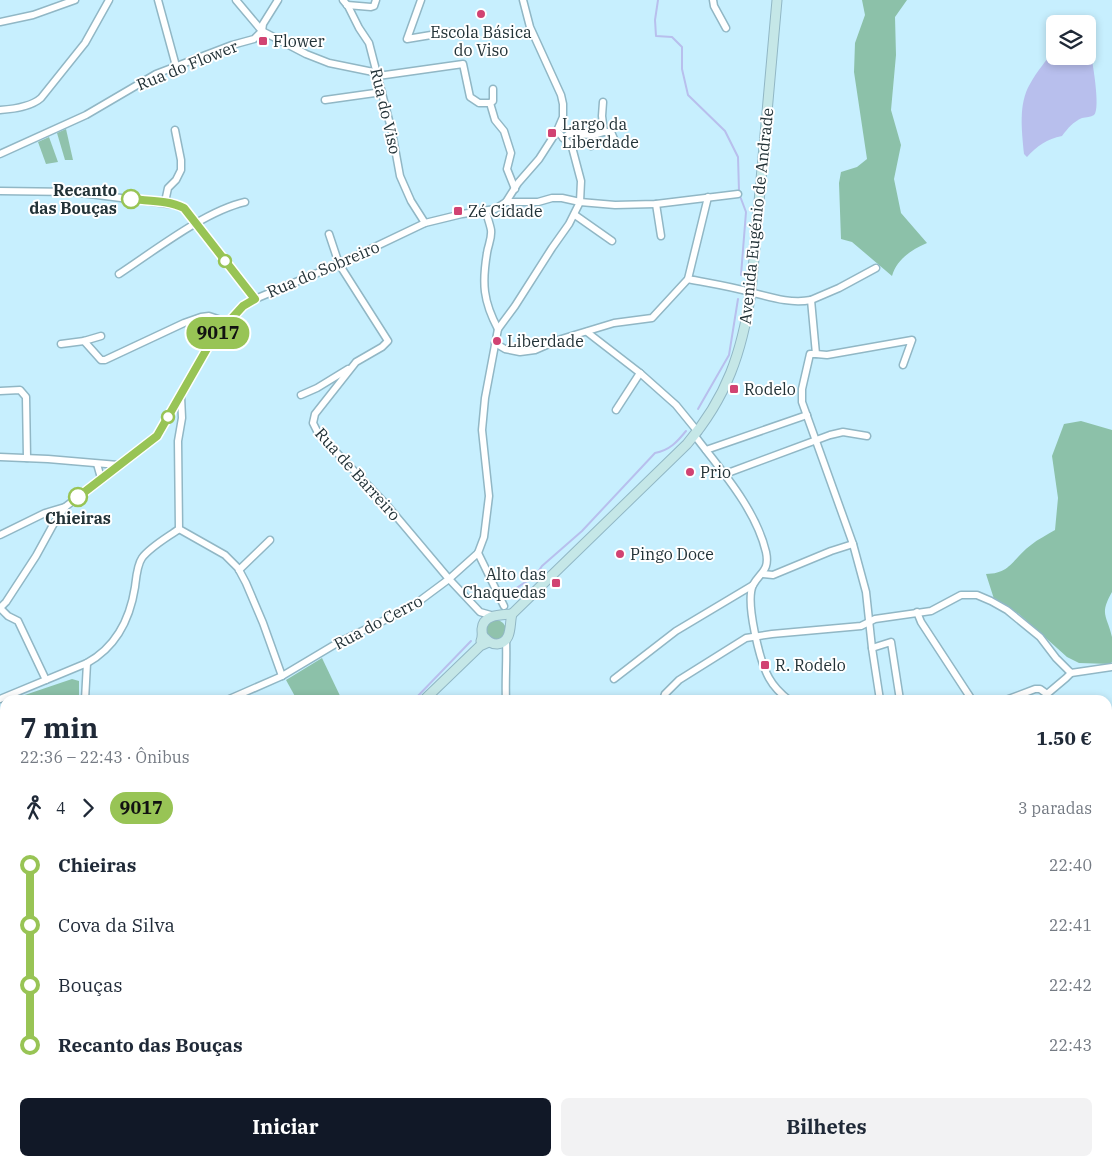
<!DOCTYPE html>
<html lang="pt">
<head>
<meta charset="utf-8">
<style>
  :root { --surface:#fff; --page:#f2f2f3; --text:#1f2937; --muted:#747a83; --accent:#111827 }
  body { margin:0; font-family:"IBM Plex Serif",serif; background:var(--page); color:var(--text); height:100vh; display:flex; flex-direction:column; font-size:19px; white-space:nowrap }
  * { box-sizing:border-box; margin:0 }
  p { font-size:16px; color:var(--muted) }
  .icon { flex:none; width:28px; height:28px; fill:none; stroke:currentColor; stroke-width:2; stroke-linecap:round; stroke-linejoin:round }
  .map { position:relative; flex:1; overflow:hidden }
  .sheet { position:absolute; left:0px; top:695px; width:1112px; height:471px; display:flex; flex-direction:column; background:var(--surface); border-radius:15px 15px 0 0; box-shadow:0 2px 8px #0003 }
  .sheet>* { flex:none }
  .badge { padding:0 10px; border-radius:16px; font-size:18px; line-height:32px }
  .tools { position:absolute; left:1046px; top:15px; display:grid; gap:10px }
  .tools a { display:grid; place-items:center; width:50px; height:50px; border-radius:8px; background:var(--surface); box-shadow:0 2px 8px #0003; font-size:25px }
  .map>.badge { position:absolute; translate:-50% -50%; box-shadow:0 0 0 2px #fff }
  .legs { display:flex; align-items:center; gap:8px; height:55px; padding:0 20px; font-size:16px }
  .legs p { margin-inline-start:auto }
  .overview { display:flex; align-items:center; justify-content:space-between; height:85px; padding:0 20px }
  h1 { font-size:28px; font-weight:700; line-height:38px }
  .cta { display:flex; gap:10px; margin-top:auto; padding:10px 20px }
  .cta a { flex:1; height:58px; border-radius:8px; background:var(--accent); color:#fff; font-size:20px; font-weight:700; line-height:58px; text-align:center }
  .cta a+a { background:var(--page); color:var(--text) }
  ul { padding:0 20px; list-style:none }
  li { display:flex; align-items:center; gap:18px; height:60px; font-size:19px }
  li i { display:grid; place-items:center; width:8px; height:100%; margin:0 6px; background:currentColor }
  li i::after { content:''; width:12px; height:12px; margin:-6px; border:4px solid; border-radius:50%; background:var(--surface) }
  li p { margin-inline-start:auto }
  li:first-child i { background:linear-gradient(#0000 50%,currentColor 0) }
  li:last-child i { background:linear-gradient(currentColor 50%,#0000 0) }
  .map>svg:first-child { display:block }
</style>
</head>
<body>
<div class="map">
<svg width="1112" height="1166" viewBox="0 0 1112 1166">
  <rect width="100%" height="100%" fill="#c7effe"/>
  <g fill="#90c2ac">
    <polygon points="66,129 73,160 65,160 57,133"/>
    <polygon points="49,137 58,162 46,164 38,142"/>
    <circle cx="496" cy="630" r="10"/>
    <polygon points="5,1060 5,1161 403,1161 404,1166 0,1166 0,1062"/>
  </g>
  <g fill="#8cc1a9">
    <path d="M862 0H907L895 17 896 55 891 110 901 145 894 179 901 213 927 243C911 250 897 259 892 276L852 242 841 239 839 183 841 172 857 167 867 159 854 72 855 43 865 15Z"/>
    <path d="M1081 421 1112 430V592C1099 615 1107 615 1112 637 1112 645 1112 654 1112 662L1110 664 1079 663 1067 657 1019 614 994 599 986 574C1011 574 1013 558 1031 545 1038 539 1047 535 1055 530L1058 498 1052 456 1064 424Z"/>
    <polygon points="322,658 342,700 297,700 286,680"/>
    <polygon points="72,679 79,681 79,700 10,700"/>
    <polygon points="1108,764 1112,764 1112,797 1108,798"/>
    <polygon points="0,855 5,855 5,941 0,943"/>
    <polygon points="496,1161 998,1161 993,1166 485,1166"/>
  </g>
  <path fill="#b8bfed" d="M1088 42 1090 49C1092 59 1101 109 1094 115 1091 117 1086 117 1082 118 1073 122 1068 128 1062 136 1047 139 1037 146 1027 157L1024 154C1022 131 1018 104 1030 84 1037 71 1047 60 1055 48V56H1088Z"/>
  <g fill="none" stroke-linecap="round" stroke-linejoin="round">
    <g stroke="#b8bfed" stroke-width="2">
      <polyline points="658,0 655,20 656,36 672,37 682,47 682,69 688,95 725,131 738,157 739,191"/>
      <polyline points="740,196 746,212 741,275"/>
      <polyline points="698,409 729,355 738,299"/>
      <path d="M509 594C520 584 536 578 542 566L582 531 655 453C670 450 677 442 686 431"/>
      <polyline points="414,700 471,641"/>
      <polyline points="0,905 5,905"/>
    </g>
    <g stroke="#91b7c5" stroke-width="9">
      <g id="minor">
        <polyline points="158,0 176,66"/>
        <polyline points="236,0 262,31 306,54 329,63 378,73"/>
        <polyline points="343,0 348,6 359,28 369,43 392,132 400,176 411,201 425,223"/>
        <polyline points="421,0 407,39 449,32"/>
        <polyline points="713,0 714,6 726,28"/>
        <polyline points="347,5 371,7 374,6 376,0"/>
        <polyline points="0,22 33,15 75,0"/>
        <polyline points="262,31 263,24 278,0"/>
        <polyline points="378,76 463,64 470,97 479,103 490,103 495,120 504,131 511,153 507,169 515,189"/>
        <polyline points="325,100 382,92"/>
        <polyline points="490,103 493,101 493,89"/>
        <path d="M0 110C14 109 31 107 41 98L85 43 109 0"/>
        <polyline points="604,132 611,132 615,141"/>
        <polyline points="563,138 569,134 594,135 604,132 602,116 603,102"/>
        <polyline points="591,146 592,135"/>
        <polyline points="0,154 86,115 156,74 232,45 254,39 262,31"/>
        <polyline points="0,191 73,192 177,205 184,208 255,299"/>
        <polyline points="165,202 168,188 176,180 181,170 181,160 175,130"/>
        <polyline points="506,202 538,202 552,198 562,198 580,202 615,205 656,204 738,194"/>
        <polyline points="656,204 661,236"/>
        <path d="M486 211C487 217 490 224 491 230 492 239 488 245 487 253 482 283 483 301 498 329"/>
        <polyline points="575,215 612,241"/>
        <polyline points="329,234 339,264 388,341 382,347 356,362 315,414 313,423 318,433 385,503 449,579 480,612 494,616"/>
        <path d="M119 274C154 251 205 211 245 202"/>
        <path d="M688 279C708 283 729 286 750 292 770 297 790 304 811 300L816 354 827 355 912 340 903 365"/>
        <polyline points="811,300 839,288 876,268"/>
        <polyline points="587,332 640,373 676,405 698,432"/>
        <polyline points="84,341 101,360 105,360 184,323 201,317 209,316 227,322"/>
        <polyline points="495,343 505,349 520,352 535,350 558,340 614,323 652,318 688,279 708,197"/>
        <polyline points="61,344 84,341 101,336"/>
        <polyline points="816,354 810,354 802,389 802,402 853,544 866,592 872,648 880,700"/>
        <polyline points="0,391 20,390 26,397 27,458"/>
        <polyline points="301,395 317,388 348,369"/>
        <polyline points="181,397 182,418 178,441 179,529 225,555 238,568 246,583 263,623 282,676"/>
        <polyline points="616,410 640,373"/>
        <path d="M695 436C720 469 756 509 766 552 770 571 760 572 753 585 745 602 760 662 769 678 774 687 781 694 789 700"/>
        <polyline points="706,450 807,415"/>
        <polyline points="0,457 48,459 118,465"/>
        <polyline points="97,464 101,478"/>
        <polyline points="725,474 830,435 843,432 867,436"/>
        <polyline points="0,535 45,513 65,507"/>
        <polyline points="478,553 504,606"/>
        <polyline points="239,570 270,540"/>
        <polyline points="763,574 773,575 831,551 853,544"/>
        <polyline points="0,608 6,602 36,556 53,525 65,507 157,436 212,341 243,306 255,299 339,264 425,223 462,214 495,209 506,202 518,183 539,159 557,131 563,117 563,104 561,95 530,27 523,0"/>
        <polyline points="0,608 8,616 18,621 46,680"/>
        <polyline points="917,612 921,622 972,700"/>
        <path d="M506 640C507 660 505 680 506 700"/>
        <polyline points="872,648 891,642 900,700"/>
        <path d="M87 663C116 647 130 619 135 587 136 579 137 565 142 558 150 547 168 537 179 529"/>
        <polyline points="614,679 676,631 753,585"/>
        <polyline points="0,699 87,663 85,700"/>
        <polyline points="227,700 282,676 339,642 410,608 449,579 478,553 484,537 489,496 482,430 485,398 498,329 515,306 552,248 569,224 580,202 581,181 572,147 557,131"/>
        <polyline points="663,700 665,694 679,680 746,638 772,634 861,626 875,619 931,611 961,595 977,595 991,601 1007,610 1040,637 1056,658 1071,673 1112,667"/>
        <polyline points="1006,700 1035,689 1040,689 1047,694 1066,678 1071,673"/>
        <polyline points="0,798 5,807"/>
        <polyline points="0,851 5,851"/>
        <polyline points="1108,936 1112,935"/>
        <polyline points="1108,989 1112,987"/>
        <polyline points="1108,1125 1112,1128"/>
        <polyline points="1030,1161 1030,1166"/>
      </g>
    </g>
    <g stroke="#91b7c5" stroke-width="10">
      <polyline id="tertiary" points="0,1054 5,1053"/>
    </g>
    <g stroke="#91b7c5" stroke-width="11">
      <g id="secondary">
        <path d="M483 636C487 640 490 644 497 644 513 642 509 624 512 614L687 444C727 397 742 352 751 292L777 0"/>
        <path d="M481 641C483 636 482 634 482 629 483 614 501 615 512 614"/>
        <polyline points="424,700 480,646 489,642"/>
        <polyline points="475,1161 476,1166"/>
      </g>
    </g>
    <use href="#minor" stroke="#fff" stroke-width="6"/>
    <use href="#tertiary" stroke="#fff" stroke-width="8"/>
    <use href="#secondary" stroke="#c5e7e7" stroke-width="9"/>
  </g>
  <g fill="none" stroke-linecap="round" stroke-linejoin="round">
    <g stroke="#fff" stroke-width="11">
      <path id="line-1" d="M78 497 157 436 212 340 243 306 255 299 184 208C168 200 148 201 131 199"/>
    </g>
    <use href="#line-1" stroke="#98c455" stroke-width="8"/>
  </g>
  <g fill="#d14372" stroke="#fff" stroke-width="2">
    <circle cx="481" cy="14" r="5"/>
    <rect x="258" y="36" width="10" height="10" rx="2.5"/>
    <rect x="547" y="128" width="10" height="10" rx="2.5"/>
    <rect x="453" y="206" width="10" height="10" rx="2.5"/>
    <circle cx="497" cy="341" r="5"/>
    <rect x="729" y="384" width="10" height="10" rx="2.5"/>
    <circle cx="690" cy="472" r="5"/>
    <circle cx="620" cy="554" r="5"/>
    <rect x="551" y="578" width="10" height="10" rx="2.5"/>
    <rect x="760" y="660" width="10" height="10" rx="2.5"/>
  </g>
  <g fill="#fff" stroke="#98c455" stroke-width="2.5">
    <circle cx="131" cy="199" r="9"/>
    <circle cx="225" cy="261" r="6"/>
    <circle cx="168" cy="417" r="6"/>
    <circle cx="78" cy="497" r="9"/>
  </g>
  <g text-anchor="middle" stroke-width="4" stroke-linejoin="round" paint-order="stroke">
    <g font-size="16" fill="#223237" stroke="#fff" text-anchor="start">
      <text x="481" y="38" text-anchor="middle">Escola Básica<tspan x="481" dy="18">do Viso</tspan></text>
      <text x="273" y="47">Flower</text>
      <text x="562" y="130">Largo da<tspan x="562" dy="18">Liberdade</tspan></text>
      <text x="468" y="217">Zé Cidade</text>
      <text x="507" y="347">Liberdade</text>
      <text x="744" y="395">Rodelo</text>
      <text x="700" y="478">Prio</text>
      <text x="630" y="560">Pingo Doce</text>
      <text x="546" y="580" text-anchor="end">Alto das<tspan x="546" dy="18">Chaquedas</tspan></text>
      <text x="775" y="671">R. Rodelo</text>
    </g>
    <g font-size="16" fill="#223237" stroke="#fff">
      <text transform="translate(187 65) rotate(-22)" y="6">Rua do Flower</text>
      <text transform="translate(386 111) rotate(77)" y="6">Rua do Viso</text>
      <text transform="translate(756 216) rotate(-84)" y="6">Avenida Eugénio de Andrade</text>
      <text transform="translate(323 269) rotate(-23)" y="6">Rua do Sobreiro</text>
      <text transform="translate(358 474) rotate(48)" y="6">Rua de Barreiro</text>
      <text transform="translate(378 622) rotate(-28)" y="6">Rua do Cerro</text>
    </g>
    <g font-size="16" font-weight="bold" fill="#223237" stroke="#fff" text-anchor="end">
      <text x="117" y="196">Recanto<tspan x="117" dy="18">das Bouças</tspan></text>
      <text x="78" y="524" text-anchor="middle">Chieiras</text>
    </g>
  </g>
</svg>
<div class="tools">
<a><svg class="icon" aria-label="layers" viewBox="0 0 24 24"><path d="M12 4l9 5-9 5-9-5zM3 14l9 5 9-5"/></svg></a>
</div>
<b class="badge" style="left:218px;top:333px;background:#98c455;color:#111">9017</b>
<section class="sheet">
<div class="overview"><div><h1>7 min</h1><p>22:36 – 22:43 · Ônibus</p></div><b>1.50 €</b></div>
<div class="legs"><svg class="icon" aria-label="walk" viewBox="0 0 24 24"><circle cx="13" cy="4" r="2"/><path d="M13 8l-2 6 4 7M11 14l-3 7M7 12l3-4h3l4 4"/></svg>4<svg class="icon" aria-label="forward" viewBox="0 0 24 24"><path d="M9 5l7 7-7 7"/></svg><b class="badge" style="background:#98c455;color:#111">9017</b><p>3 paradas</p></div>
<ul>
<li><i style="color:#98c455"></i><b>Chieiras</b><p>22:40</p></li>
<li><i style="color:#98c455"></i><span>Cova da Silva</span><p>22:41</p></li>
<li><i style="color:#98c455"></i><span>Bouças</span><p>22:42</p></li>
<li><i style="color:#98c455"></i><b>Recanto das Bouças</b><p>22:43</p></li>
</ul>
<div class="cta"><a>Iniciar</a><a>Bilhetes</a></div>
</section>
</div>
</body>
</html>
